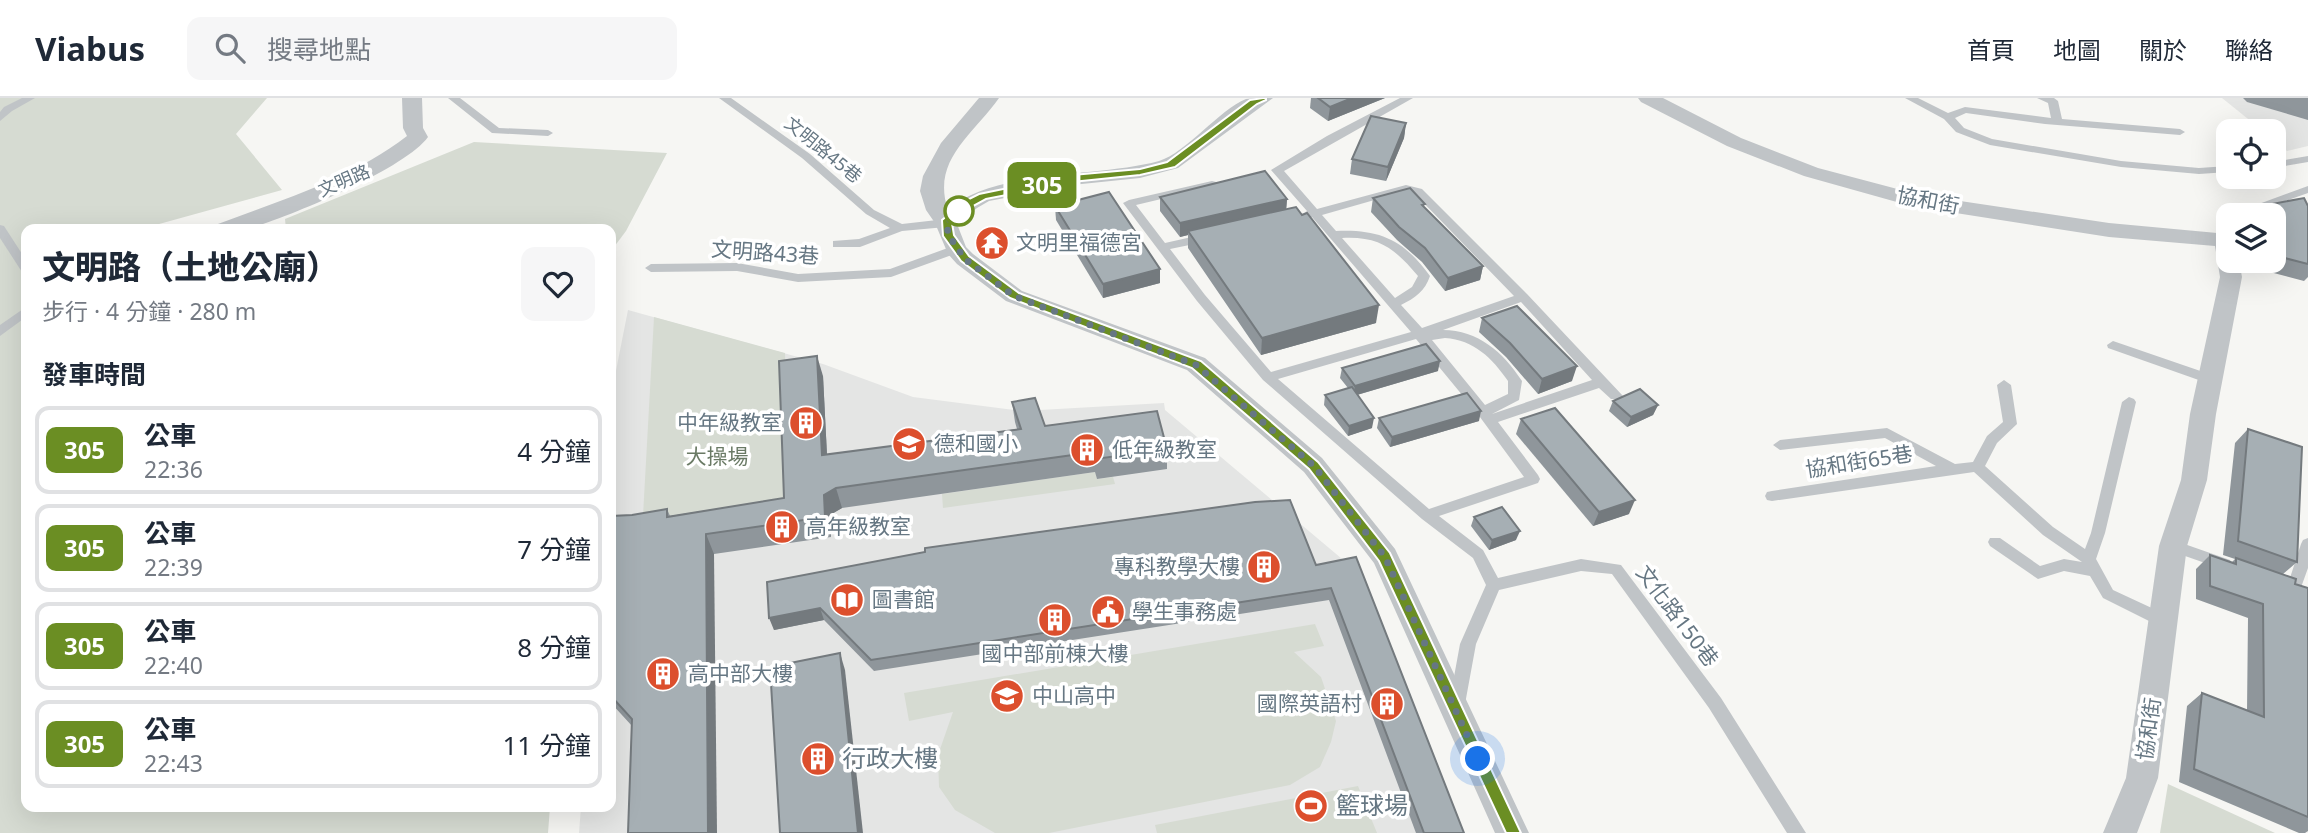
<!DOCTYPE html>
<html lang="zh-TW">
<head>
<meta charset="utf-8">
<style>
  :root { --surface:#fff; --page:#f6f6f7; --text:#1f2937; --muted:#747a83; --line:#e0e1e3 }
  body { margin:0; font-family:"Noto Sans","Noto Sans TC",sans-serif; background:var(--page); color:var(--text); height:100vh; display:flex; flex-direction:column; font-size:26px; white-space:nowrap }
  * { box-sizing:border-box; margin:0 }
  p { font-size:23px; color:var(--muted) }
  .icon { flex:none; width:38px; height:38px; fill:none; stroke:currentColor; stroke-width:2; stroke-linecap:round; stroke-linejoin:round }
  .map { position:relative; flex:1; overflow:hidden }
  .drawer { position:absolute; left:21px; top:126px; width:595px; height:588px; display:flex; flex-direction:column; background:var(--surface); border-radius:14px; box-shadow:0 7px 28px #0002 }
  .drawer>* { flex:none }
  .badge { padding:0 14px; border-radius:10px; font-size:24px; line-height:46px }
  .tools { position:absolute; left:2216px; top:21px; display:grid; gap:14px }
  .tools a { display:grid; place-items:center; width:70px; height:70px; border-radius:14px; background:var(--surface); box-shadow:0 7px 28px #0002; font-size:35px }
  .you { position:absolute; width:35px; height:35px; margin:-18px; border:5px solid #fff; border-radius:50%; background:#1a73e8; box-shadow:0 0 0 10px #1a73e833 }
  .map>.badge { position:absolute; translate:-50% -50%; box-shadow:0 0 0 4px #fff }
  h2 { padding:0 21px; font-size:26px; line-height:63px }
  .round { display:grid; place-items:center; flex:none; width:74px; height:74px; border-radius:14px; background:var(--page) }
  .overview { display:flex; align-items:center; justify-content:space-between; height:119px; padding:0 21px }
  h1 { font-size:33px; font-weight:800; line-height:52px }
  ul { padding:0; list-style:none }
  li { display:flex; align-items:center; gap:21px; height:88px; margin:0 14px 10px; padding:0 7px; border:4px solid var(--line); border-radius:14px }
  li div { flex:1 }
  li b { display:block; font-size:26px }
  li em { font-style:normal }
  li .badge { min-width:77px; font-weight:700; text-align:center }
  header { display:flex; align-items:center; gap:42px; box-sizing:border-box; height:98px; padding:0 35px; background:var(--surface); border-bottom:2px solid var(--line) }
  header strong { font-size:33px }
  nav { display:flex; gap:38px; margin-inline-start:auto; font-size:24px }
  .search { width:490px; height:63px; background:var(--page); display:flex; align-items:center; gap:18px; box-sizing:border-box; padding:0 24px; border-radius:14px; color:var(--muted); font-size:26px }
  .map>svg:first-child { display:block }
</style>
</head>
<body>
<header>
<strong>Viabus</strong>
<div class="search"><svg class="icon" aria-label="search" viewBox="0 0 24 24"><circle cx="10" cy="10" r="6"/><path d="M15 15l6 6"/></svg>搜尋地點</div>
<nav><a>首頁</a><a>地圖</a><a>關於</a><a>聯絡</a></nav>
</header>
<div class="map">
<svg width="2308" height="735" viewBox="0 0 2308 735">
  <rect width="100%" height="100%" fill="#f6f6f3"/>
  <g fill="#e4e5e4">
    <polygon points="2222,0 2308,0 2308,48 2287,53 2273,42 2273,33 2263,33"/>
    <polygon points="628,212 823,266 913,299 1022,313 1164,305 1165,312 1354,471 1456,735 579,735 581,709 611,709 611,298"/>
  </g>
  <g fill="#d6dbd2">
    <polygon points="0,0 267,0 236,36 282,92 141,131 26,131 26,159 19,161 26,163 26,709 550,709 548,735 0,735"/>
    <polygon points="474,44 667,55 626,133 611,153 611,131 553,131 553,128 286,131 285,121"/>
    <polygon points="654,219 785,255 790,420 642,436"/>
    <polygon points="1095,374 1097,381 1113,379 1115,386 943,410 942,396"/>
    <polygon points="1315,526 1324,548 1294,554 1321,579 1336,623 1331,644 1320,669 1290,687 1049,735 995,735 955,712 939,689 938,657 953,614 909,623 904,595"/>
    <polygon points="2168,686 2275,735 2160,735"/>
    <polygon points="1358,688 1377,735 1157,735 1155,727"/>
  </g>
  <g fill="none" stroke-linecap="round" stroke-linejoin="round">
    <g fill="#c0c4c7" fill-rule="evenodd">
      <polygon points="22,0 35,0 12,13 0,23 0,14 4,9"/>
      <polygon points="448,0 460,0 499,30 548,32 553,35 548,38 492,35"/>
      <polygon points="719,0 731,0 810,56 874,112 902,126 946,121 952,125 946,129 902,133 860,149 833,149 833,143 859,141 890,130 866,116 802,60"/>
      <path d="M1400 0H1413L1284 73 1317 111 1406 87 1422 91 1527 196 1623 298 1621 301H1611L1599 290 1498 324 1538 377 1540 381 1538 385 1439 418 1483 452 1498 480 1581 461 1621 467 1721 600 1806 735H1787L1709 610 1612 476 1581 473 1499 492 1476 546 1465 606 1463 611 1457 613 1451 611 1449 606 1460 546 1486 487 1473 460 1422 421 1263 282 1197 203 1123 105 1129 102 1212 83 1216 84V88L1136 107 1165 145 1205 136 1209 137V143L1170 151 1205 197 1271 274 1411 234 1312 119H1303L1301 117 1307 113 1271 72 1327 38ZM1406 93 1414 95 1514 198 1422 230 1401 207C1415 200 1425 193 1430 178 1404 142 1380 131 1336 133L1322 117ZM1342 140C1380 138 1395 151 1418 178L1412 189 1395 200ZM1521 204 1592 282 1492 316 1519 302 1522 283C1503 254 1478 232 1443 232ZM1445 240C1474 242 1492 260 1508 283V296L1485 307 1432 242ZM1416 241 1477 315 1524 379 1429 411 1278 281Z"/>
      <polygon points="1905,0 1918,0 1948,15 1965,9 2051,20 2048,5 2037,0 2054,0 2058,3 2062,21 2180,31 2185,34 2180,37 2045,26 1966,15 1955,20 1964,30 1992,41 2121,63 2199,70 2228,68 2228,74 2199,76 2121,69 1990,47 1956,34 1944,21"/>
      <polygon points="2308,58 2308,64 2273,70 2273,64"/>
      <polygon points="2308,88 2308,95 2245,117 2229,117"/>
      <polygon points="0,127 4,128 26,162 26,175 22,174 0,140"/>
      <polygon points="956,147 960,148 960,154 891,179 798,184 737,173 651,174 645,170 651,166 737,165 798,176 890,171"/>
      <polygon points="26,209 26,219 0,238 0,227"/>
      <polygon points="2113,243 2215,278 2217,281 2210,286 2108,250 2107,247"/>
      <polygon points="2004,282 2011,287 2017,326 1997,345 1985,368 2053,429 2085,451 2091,435 2122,304 2129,299 2134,301 2136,304 2105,435 2096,461 2113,492 2169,518 2172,523 2169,528 2164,529 2159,528 2103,500 2090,478 2064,473 2038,481 1990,448 1988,444 1990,440 2000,440 2040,468 2064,461 2082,464 2043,437 1974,374 1772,403 1767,402 1765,398 1767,394 1772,393 1936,368 1885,340 1780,352 1773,347 1780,342 1887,330 1955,366 1973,364 1987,338 2003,324 1997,287"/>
      <polygon points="2308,440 2308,470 2299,495 2294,497 2279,491 2276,487 2279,483 2289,483 2301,446 2303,442"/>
      <polygon points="2173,442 2230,462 2232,466 2230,470 2225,472 2168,452 2166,448 2168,444"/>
    </g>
    <g fill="#c0c4c7" fill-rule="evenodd">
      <path d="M402 0H422L423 30 428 39C405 71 287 120 247 131 238 133 225 131 215 131L218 126C284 101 351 81 407 38L403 30Z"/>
      <path d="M979 0H999C973 37 931 62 948 112 996 70 1098 80 1159 63 1186 55 1220 11 1246 1 1253 0 1265 0 1273 0L1178 70 1140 80 1072 87 989 103 977 110 957 126 966 149 973 156 1022 193 1205 260 1322 360 1395 451 1529 735H1495L1374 465 1304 374 1187 272 1006 203 957 166 948 156 935 125 926 112 920 93 923 78 941 45Z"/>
      <polygon points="1638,0 1663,0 1741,40 1818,70 1920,97 2109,125 2228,136 2228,163 2239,163 2242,179 2216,316 2207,382 2187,448 2158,680 2137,735 2103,735 2126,680 2159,448 2181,382 2190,316 2220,179 2215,148 2109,139 1911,108 1804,78 1727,48 1641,4"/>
    </g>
  </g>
  <g fill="#8f969b">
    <polygon points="1311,0 1385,0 1328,23 1310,10"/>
    <polygon points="2243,0 2308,0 2308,22 2247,4"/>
    <polygon points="1406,25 1404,40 1386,83 1350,76 1352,61"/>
    <polygon points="1160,99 1287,101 1286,111 1376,225 1261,257 1188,150 1188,137 1180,139 1160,113"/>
    <polygon points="1373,100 1424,110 1483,168 1480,182 1445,193 1422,164 1397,142 1371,114"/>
    <polygon points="1055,108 1160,171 1160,185 1103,200 1056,122"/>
    <polygon points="2308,108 2308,179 2304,183 2247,168 2247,163 2273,163 2273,117 2249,117 2256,109"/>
    <polygon points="1482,220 1572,283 1538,296 1506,259 1479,234"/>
    <polygon points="1342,270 1438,273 1357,297 1372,330 1348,338 1324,307 1325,297 1348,290 1340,280"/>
    <polygon points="823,278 827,357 1017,331 1015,324 1012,304 1045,328 1167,351 1167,371 1097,381 1095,374 842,410 830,417 831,439 714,456 632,628 611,605 611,418 632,417 667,411 670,418 784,400"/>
    <polygon points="1613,303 1658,307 1653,317 1627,329 1609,313"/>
    <polygon points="1379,320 1479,323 1390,349 1377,330"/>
    <polygon points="1521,321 1629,416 1593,428 1516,336"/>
    <polygon points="2248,331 2297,464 2283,476 2295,486 2308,490 2308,733 2305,735 2299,735 2179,684 2187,608 2202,595 2247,613 2248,520 2196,501 2196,471 2210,457 2232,464 2235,461 2223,457 2235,345"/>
    <polygon points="1474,419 1516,442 1489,452 1471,428"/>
    <polygon points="1356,459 1464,735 1416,735 1329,502 874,573 824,522 774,532 767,484 1316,467"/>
  </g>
  <g fill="#747a7e">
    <polygon points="1352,0 1385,0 1328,23 1330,9"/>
    <polygon points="1406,25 1404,40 1386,83 1388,69"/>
    <polygon points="1287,101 1286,115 1188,133 1188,137 1180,139 1180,125"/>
    <polygon points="1483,168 1480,182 1445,193 1448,180"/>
    <polygon points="1160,171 1160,185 1103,200 1103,186"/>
    <polygon points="1379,207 1376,225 1261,257 1262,240"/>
    <polygon points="817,258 823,278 828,377 822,357"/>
    <polygon points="1440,263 1438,273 1353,298 1355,288"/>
    <polygon points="1577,268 1572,283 1538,296 1542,281"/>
    <polygon points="1658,307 1653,317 1627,329 1631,319"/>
    <polygon points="1481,313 1479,323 1390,349 1392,339"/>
    <polygon points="1374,320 1372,330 1348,338 1349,328"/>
    <polygon points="836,390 842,410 830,417 831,439 825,419 824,397"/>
    <polygon points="1635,402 1629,416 1593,428 1599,414"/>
    <polygon points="1520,433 1516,442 1489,452 1492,442"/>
    <polygon points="706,436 714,456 717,735 708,735"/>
    <polygon points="820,510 824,522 774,532 769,520"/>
    <polygon points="840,555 845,572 863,735 858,735"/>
  </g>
  <g fill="#a6afb4" stroke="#747a7e" stroke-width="2">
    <polygon points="1318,0 1352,0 1330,9"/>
    <polygon points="1371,18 1406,25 1388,69 1352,61"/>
    <polygon points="1265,73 1287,101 1180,125 1160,99"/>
    <polygon points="1410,90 1425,106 1422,107 1483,168 1448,180 1425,150 1399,129 1373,100"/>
    <polygon points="1109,94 1160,171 1103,186 1055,108"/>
    <polygon points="2304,100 2308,108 2308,166 2273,157 2273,117 2256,117 2256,109"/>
    <polygon points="1296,109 1302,117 1307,115 1379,207 1262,240 1188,133"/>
    <polygon points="1517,208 1577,268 1542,281 1510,245 1482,220"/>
    <polygon points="1426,246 1440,263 1355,288 1342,270"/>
    <polygon points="817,258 822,357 1021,331 1012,304 1035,300 1045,328 1157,313 1167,351 1096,361 1094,354 836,390 824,397 825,419 706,436 708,735 628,735 632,621 611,598 611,418 632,417 667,411 667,419 784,400 779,263"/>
    <polygon points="1352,289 1374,320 1349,328 1325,297"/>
    <polygon points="1640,291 1658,307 1631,319 1613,303"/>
    <polygon points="1467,295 1481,313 1392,339 1379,320"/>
    <polygon points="1555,310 1635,402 1599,414 1521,321"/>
    <polygon points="2248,331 2302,349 2297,464 2238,443"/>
    <polygon points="1290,402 1316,467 1356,459 1464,735 1424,735 1331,490 871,562 820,510 769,520 767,484 925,454 925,450 1255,404"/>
    <polygon points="1502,409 1520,433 1492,442 1474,419"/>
    <polygon points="2210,457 2236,466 2236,460 2296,481 2295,486 2308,490 2308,719 2194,671 2202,595 2264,619 2263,506 2210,488"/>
    <polygon points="840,555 858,735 780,735 770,569"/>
  </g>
  <polygon fill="#6b8e23" stroke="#fff" stroke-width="2" points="1263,0 1266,0 1266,2 1257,6 1175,69 1140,77 1072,84 986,101 973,108 952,125 954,137 969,158 1019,195 1201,263 1318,364 1390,455 1521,735 1506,735 1379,463 1309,371 1192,270 1010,200 961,163 943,138 942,122 965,103 979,96 1072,77 1140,71 1167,64 1250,2"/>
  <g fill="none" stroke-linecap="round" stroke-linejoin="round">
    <polyline stroke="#667783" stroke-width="7" stroke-dasharray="0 12.6" points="959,113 946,125 949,138 965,161 1014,198 1196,267 1314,368 1385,459 1478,661"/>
  </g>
  <defs>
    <g id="temple-disc" transform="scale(1.75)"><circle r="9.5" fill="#dc4f2d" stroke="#fff"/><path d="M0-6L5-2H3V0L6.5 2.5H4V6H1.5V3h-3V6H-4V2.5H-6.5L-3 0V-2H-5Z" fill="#fff"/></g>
    <g id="building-disc" transform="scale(1.75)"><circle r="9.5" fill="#dc4f2d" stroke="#fff"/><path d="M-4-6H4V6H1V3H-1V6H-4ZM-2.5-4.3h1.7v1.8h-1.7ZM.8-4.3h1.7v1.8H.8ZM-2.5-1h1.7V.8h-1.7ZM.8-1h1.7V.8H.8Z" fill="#fff"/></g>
    <g id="school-disc" transform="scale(1.75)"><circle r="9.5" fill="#dc4f2d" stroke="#fff"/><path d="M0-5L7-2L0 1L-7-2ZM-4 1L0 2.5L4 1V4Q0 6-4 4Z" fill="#fff"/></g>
    <g id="library-disc" transform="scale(1.75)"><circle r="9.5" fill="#dc4f2d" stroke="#fff"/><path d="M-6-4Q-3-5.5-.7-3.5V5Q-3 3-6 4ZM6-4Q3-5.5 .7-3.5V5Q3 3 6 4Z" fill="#fff"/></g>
    <g id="civic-disc" transform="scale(1.75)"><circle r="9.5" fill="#dc4f2d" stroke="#fff"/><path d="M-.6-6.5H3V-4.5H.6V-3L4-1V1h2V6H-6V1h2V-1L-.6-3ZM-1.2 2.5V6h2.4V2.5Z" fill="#fff"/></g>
    <g id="stadium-disc" transform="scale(1.75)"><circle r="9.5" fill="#dc4f2d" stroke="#fff"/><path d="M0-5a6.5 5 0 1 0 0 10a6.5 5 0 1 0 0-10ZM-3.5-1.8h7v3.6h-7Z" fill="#fff"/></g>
  </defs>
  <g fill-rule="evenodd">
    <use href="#temple-disc" x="992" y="145"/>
    <use href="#building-disc" x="806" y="325"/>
    <use href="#school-disc" x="909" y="346"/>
    <use href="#building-disc" x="1087" y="352"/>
    <use href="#building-disc" x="782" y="429"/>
    <use href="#building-disc" x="1264" y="469"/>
    <use href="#library-disc" x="847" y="502"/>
    <use href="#civic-disc" x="1108" y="514"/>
    <use href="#building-disc" x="1055" y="522"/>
    <use href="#building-disc" x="663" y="576"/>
    <use href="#school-disc" x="1007" y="598"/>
    <use href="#building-disc" x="1387" y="606"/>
    <use href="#building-disc" x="818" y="661"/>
    <use href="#stadium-disc" x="1311" y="708"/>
  </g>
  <circle fill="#fff" stroke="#6b8e23" stroke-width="3.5" cx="959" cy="113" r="14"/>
  <g text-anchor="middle" stroke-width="7" stroke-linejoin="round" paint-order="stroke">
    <g font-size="18" fill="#667783" stroke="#fff">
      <text transform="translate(823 52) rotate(39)" y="6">文明路45巷</text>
      <text transform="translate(344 83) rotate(-23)" y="6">文明路</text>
    </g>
    <g font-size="21" fill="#667783" stroke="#fff">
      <text transform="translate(1928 103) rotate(11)" y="7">協和街</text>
      <text transform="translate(765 155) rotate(4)" y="7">文明路43巷</text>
      <text transform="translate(1859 364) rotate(-9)" y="7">協和街65巷</text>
      <text transform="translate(1677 518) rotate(53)" y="7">文化路150巷</text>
      <text transform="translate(2149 631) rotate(-82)" y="7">協和街</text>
    </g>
    <g font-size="21" fill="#667783" stroke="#fff" text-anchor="start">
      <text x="1016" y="152">文明里福德宮</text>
      <text x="782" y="332" text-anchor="end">中年級教室</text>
      <text x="934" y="353">德和國小</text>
      <text x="1112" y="359">低年級教室</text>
      <text x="806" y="436">高年級教室</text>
      <text x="1240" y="476" text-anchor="end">專科教學大樓</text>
      <text x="872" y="509">圖書館</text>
      <text x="1132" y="521">學生事務處</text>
      <text x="1055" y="563" text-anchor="middle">國中部前棟大樓</text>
      <text x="688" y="583">高中部大樓</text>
      <text x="1032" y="605">中山高中</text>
      <text x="1362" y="613" text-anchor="end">國際英語村</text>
    </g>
    <g font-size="21" fill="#6a7a65" stroke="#fff">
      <text x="717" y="366">大操場</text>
    </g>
    <g font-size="24" fill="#667783" stroke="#fff" text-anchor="start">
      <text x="842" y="669">行政大樓</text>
      <text x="1336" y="716">籃球場</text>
    </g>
  </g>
</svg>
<div class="tools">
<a><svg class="icon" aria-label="locate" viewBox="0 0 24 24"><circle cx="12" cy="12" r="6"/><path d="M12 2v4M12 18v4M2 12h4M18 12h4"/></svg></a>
<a><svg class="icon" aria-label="layers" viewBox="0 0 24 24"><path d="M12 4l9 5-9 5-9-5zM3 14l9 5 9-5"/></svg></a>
</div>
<div class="you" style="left:1478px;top:661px"></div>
<b class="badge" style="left:1042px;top:87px;background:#6b8e23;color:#fff">305</b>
<section class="drawer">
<div class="overview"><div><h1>文明路（土地公廟）</h1><p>步行 · 4 分鐘 · 280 m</p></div><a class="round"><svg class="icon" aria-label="heart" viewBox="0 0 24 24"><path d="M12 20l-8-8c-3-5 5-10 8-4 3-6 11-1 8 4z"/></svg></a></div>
<h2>發車時間</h2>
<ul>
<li><span class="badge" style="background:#6b8e23;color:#fff">305</span><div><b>公車</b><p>22:36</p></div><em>4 分鐘</em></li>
<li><span class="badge" style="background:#6b8e23;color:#fff">305</span><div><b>公車</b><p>22:39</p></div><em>7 分鐘</em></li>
<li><span class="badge" style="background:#6b8e23;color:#fff">305</span><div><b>公車</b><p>22:40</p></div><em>8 分鐘</em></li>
<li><span class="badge" style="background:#6b8e23;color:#fff">305</span><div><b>公車</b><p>22:43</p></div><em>11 分鐘</em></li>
</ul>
</section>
</div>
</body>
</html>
